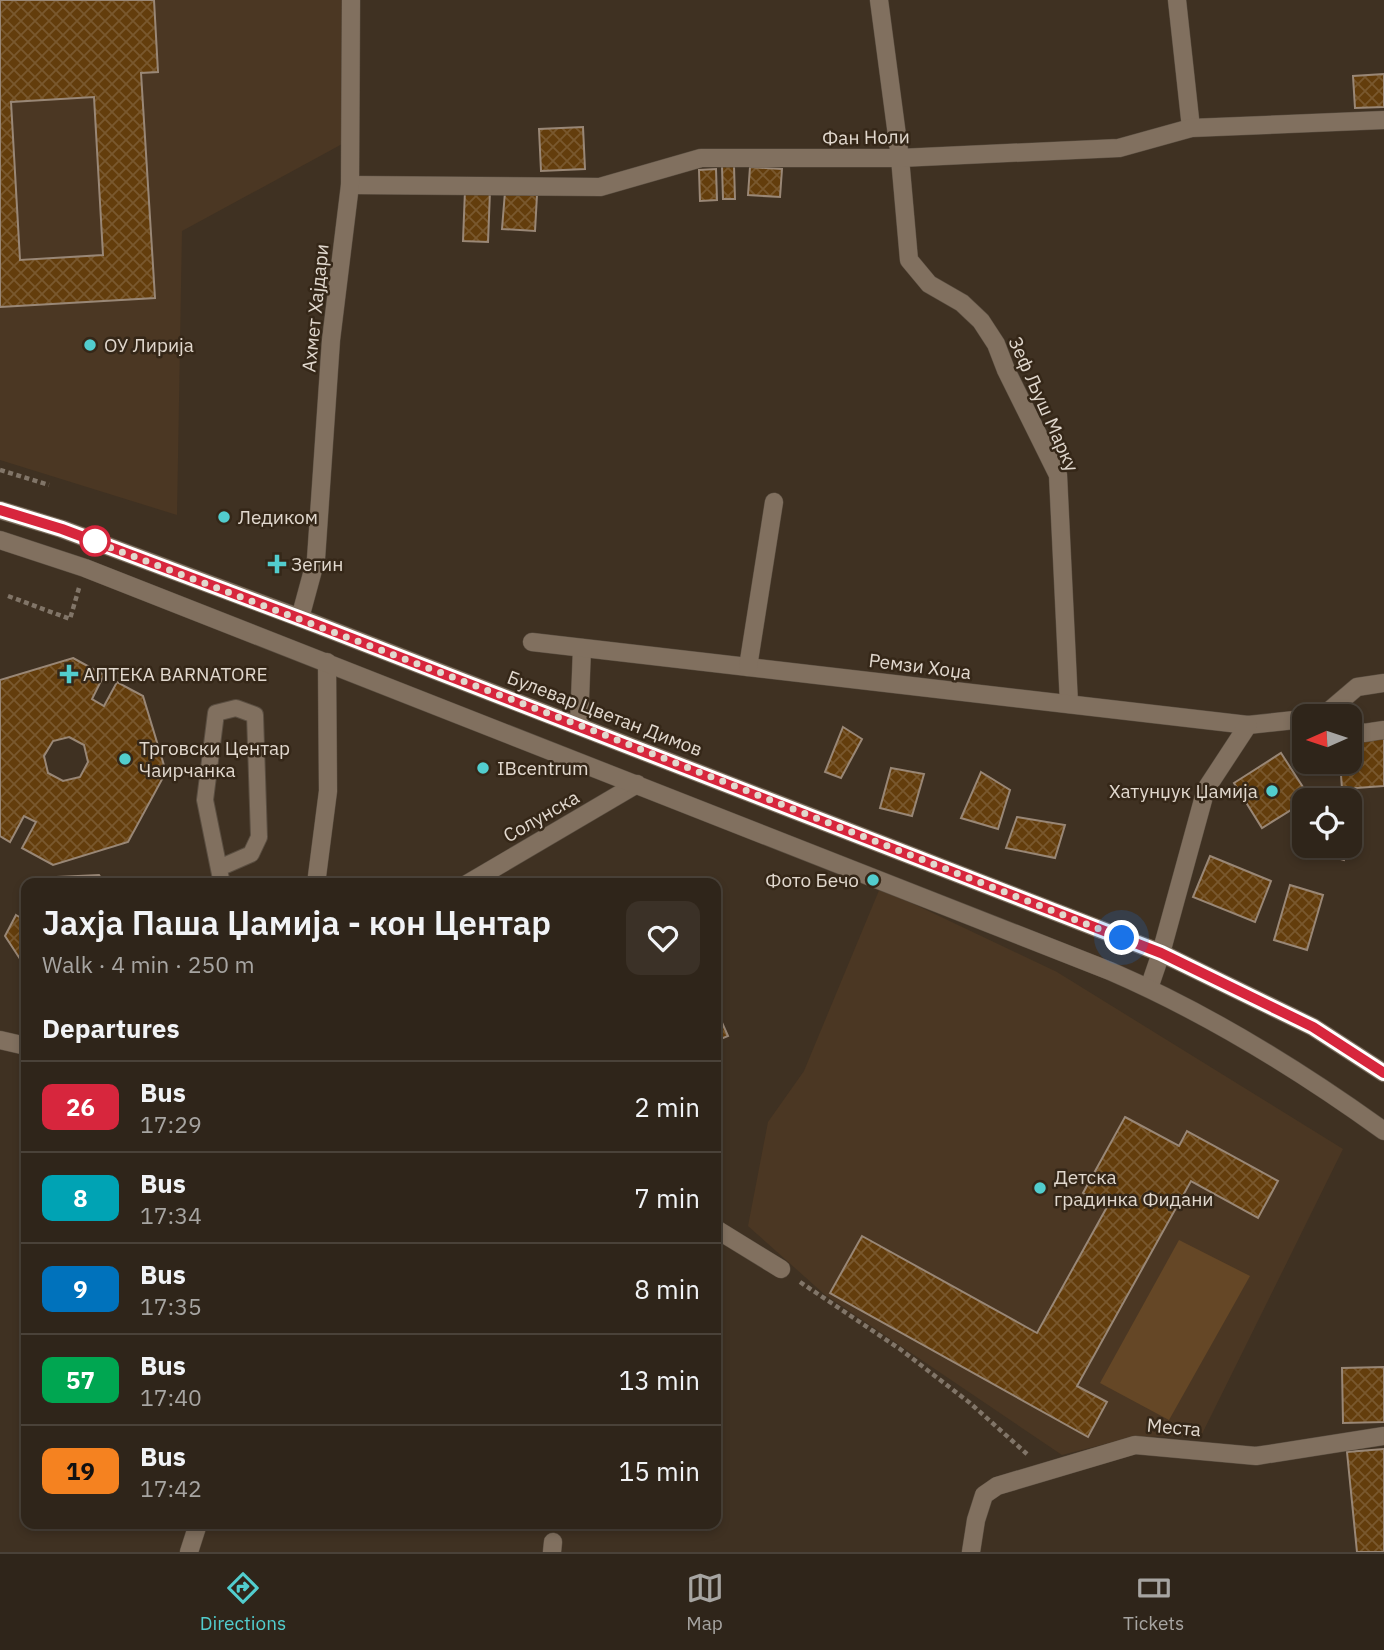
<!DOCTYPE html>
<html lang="en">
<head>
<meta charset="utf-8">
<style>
  :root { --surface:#2f251a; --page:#3b3127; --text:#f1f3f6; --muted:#a7a5a2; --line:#4a4239; --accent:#52cdce }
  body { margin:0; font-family:"IBM Plex Sans",sans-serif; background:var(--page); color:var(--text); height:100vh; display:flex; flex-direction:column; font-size:26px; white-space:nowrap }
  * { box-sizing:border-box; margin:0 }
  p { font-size:23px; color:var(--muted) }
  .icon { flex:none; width:38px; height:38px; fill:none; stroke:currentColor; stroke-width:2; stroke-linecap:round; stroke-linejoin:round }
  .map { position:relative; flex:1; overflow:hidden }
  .details { position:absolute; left:21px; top:878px; width:700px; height:651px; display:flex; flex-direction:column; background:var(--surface); border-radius:14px; box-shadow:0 4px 10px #0003,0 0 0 2px var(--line) }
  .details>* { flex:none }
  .badge { padding:0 14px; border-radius:10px; font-size:24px; line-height:46px }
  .needle { width:46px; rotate:267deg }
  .fabs { position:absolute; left:1292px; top:704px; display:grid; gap:14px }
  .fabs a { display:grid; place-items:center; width:70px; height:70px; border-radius:14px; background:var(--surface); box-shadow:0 4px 10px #0003,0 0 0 2px var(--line); font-size:35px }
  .you { position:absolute; width:35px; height:35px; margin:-18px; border:5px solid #fff; border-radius:50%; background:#1a73e8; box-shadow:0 0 0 10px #1a73e833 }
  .map>.badge { position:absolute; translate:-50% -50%; box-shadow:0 0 0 4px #fff }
  h2 { padding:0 21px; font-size:26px; line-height:63px }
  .round { display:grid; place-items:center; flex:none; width:74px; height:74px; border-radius:14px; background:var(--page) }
  .summary { display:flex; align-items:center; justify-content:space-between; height:119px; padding:0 21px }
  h1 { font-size:33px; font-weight:600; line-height:52px }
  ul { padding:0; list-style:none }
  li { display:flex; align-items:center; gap:21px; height:91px; padding:0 21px; border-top:2px solid var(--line) }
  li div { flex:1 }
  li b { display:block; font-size:26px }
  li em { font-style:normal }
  li .badge { min-width:77px; font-weight:700; text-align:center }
  .menu { display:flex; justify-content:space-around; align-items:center; height:98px; border-top:2px solid var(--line); background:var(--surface); font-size:19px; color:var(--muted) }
  .menu a { display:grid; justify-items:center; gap:4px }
  .menu .active { color:var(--accent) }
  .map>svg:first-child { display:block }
</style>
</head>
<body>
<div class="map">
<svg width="1384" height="1552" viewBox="0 0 1384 1552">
  <defs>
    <pattern id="building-cross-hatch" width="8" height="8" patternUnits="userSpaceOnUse" patternTransform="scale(1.75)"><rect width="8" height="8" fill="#633d0c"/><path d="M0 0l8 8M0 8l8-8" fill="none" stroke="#79582e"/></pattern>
  </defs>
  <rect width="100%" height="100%" fill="#3f3122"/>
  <g fill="#4b3723">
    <polygon points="0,0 342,0 344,143 182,231 177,515 0,460"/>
    <polygon points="880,888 1057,972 1343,1149 1201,1436 1133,1437 1062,1455 824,1294 748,1226 768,1122 804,1071"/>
  </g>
  <polygon fill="#654726" points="1179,1240 1250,1276 1169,1420 1100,1383"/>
  <g fill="url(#building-cross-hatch)" stroke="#998776" stroke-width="2" fill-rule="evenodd">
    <path d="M0 0H154L158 72 141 73 155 298 0 307ZM94 97 103 255 20 260 11 102Z"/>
    <polygon points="1384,74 1384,107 1355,108 1353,76"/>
    <polygon points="583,127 585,169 541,171 539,129"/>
    <polygon points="722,166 734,166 735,199 723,199"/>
    <polygon points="750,167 782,169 780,197 748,195"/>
    <polygon points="716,169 717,200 700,201 699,170"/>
    <polygon points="465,190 490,191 488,242 463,241"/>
    <polygon points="505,192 537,195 535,231 502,229"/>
    <path d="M73 658 104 675 92 699 104 706 117 682 143 696 166 772 128 842 53 865 22 848 36 822 24 816 10 842 0 836V680ZM69 737 84 745 88 762 80 777 63 781 48 773 44 756 53 741Z"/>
    <polygon points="843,727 862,739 841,778 825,772"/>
    <polygon points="1384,738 1384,786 1342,789 1340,761 1349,761 1349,741"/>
    <polygon points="1281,753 1310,798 1304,800 1304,802 1262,828 1234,783"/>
    <polygon points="891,768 924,774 912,816 880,808"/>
    <polygon points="981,772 1010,790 998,829 961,818"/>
    <polygon points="1349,807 1362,810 1344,860 1303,848 1304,845 1349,845"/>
    <polygon points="1017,817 1065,825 1055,858 1006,848"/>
    <polygon points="1210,856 1271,881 1255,922 1193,897"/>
    <polygon points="99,875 105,884 32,884 35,878"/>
    <polygon points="1290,885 1323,895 1307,950 1274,940"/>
    <polygon points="16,915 26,921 26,968 5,936"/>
    <polygon points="716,1009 728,1036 716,1041"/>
    <polygon points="1125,1117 1179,1146 1187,1131 1278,1181 1258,1218 1191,1181 1077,1386 1107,1402 1088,1437 830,1293 862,1236 1037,1333 1107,1207 1083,1193"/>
    <polygon points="1384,1367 1384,1422 1343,1423 1342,1368"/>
    <polygon points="1384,1449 1384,1552 1357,1552 1347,1452"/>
  </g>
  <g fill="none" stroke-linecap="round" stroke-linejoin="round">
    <g stroke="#5a4e41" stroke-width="18">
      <polyline id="service" points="219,868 251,854 259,837 255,715 236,708 216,713 205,800 222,884"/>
    </g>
    <g stroke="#5a4e41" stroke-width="19">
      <polyline id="pedestrian" points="579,725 582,648"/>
    </g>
    <g stroke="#5a4e41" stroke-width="19">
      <g id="minor">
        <polyline points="879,0 900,158 909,260 929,284 962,303 981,321 996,344 1006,370 1058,475 1069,704"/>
        <polyline points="1177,0 1191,128"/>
        <polyline points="350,185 600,187 701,158 900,158 1119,148 1191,128 1384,120"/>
        <polyline points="300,618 316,559 331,340 350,185 351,0"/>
        <polyline points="532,642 1248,725 1304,719"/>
        <polyline points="748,667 774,502"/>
        <polyline points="1323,716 1357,687 1384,683"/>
        <polyline points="1349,727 1364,733 1384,730"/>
        <polyline points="316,884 328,791 327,662"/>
        <polyline points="467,884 637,784"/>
        <polyline points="1149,988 1161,953 1206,789 1248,725"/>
        <polyline points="0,1040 26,1046"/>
        <polyline points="716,1229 781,1269"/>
        <polyline points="189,1552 198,1524"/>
        <polyline points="552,1552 553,1542"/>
        <polyline points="971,1552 976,1520 984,1495 997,1486 1135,1445 1256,1456 1384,1436"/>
      </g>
    </g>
    <g stroke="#5a4e41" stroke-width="19">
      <g id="tertiary">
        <polyline points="0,510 62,529 300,618 1161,953 1313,1027 1384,1073"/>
        <path d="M0 540 85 568 1110 971C1207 1013 1298 1069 1384 1131"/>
      </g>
    </g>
    <g stroke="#817568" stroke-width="4.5" stroke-dasharray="5 3.5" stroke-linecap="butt">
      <polyline points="0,470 49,485"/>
      <polyline points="8,596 70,619 79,588"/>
      <polyline points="800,1282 900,1349 970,1403 1027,1454"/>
    </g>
    <use href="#service" stroke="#81705f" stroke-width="16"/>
    <use href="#pedestrian" stroke="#81705f" stroke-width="18"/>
    <use href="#minor" stroke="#81705f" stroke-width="18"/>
    <use href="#tertiary" stroke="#81705f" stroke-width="18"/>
  </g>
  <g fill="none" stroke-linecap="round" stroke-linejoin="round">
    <g stroke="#fff" stroke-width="16">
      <polyline id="line" points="0,510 62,529 320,626 1161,953 1313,1027 1384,1073"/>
    </g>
    <use href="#line" stroke="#d7263d" stroke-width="10"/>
    <polyline stroke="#e1d8ce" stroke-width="7" stroke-dasharray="0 12.6" points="95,541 85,538 579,725 1122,938"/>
  </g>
  <g fill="#52cdce" stroke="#352718" stroke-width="2.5">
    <circle cx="90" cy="345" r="7"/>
    <circle cx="224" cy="517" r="7"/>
    <path d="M273.5 553.5h7v7h7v7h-7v7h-7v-7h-7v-7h7z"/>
    <path d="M65.5 663.5h7v7h7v7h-7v7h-7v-7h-7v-7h7z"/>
    <circle cx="125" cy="759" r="7"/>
    <circle cx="483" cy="768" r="7"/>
    <circle cx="1272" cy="791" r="7"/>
    <circle cx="873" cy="880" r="7"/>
    <circle cx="1040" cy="1188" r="7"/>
  </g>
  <circle fill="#fff" stroke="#d7263d" stroke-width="3.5" cx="95" cy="541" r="14"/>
  <g text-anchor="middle" stroke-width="5" stroke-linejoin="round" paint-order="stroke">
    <g font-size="19" fill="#e1d8ce" stroke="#352718">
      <text transform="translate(866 137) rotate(-1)" y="7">Фан Ноли</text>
      <text transform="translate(315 308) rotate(-84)" y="7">Ахмет Хајдари</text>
      <text transform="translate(1044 404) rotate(66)" y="7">Зеф Љуш Марку</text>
      <text transform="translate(920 666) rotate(7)" y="7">Ремзи Хоџа</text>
      <text transform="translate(605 713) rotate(21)" y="7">Булевар Цветан Димов</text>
      <text transform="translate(541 816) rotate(-30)" y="7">Солунска</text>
      <text transform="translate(1174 1427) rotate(5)" y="7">Места</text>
    </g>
    <g font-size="19" fill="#e1d8ce" stroke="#352718" text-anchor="start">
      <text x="104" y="352">ОУ Лирија</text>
      <text x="238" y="524">Ледиком</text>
      <text x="291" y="571">Зегин</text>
      <text x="83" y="681">АПТЕКА BARNATORE</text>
      <text x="139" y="755">Трговски Центар<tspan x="139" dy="22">Чаирчанка</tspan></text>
      <text x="497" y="775">IBcentrum</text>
      <text x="1258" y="798" text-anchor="end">Хатунџук Џамија</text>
      <text x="859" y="887" text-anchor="end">Фото Бечо</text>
      <text x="1054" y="1184">Детска<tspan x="1054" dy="22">градинка Фидани</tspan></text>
    </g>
  </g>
</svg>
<div class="fabs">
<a><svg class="needle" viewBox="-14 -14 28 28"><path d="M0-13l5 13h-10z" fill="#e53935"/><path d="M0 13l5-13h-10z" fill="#a7a5a2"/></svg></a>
<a><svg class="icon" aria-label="locate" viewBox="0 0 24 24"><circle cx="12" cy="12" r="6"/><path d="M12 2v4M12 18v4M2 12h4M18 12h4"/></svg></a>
</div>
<div class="you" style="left:1122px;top:938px"></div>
<section class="details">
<div class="summary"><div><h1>Јахја Паша Џамија - кон Центар</h1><p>Walk · 4 min · 250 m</p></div><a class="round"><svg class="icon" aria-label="heart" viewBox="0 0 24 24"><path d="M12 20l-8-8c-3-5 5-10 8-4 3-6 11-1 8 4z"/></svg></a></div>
<h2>Departures</h2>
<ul>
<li><span class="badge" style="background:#d7263d;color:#fff">26</span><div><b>Bus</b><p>17:29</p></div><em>2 min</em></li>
<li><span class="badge" style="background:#00a3b4;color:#fff">8</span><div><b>Bus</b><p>17:34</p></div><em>7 min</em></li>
<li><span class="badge" style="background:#0072bc;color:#fff">9</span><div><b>Bus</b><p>17:35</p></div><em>8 min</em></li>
<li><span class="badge" style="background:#00a651;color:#fff">57</span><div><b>Bus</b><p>17:40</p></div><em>13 min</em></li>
<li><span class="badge" style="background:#f58220;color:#111">19</span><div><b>Bus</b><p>17:42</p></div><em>15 min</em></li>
</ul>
</section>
</div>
<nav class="menu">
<a class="active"><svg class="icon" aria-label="directions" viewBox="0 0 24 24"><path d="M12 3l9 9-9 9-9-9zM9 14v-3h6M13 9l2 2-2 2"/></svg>Directions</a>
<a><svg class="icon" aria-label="map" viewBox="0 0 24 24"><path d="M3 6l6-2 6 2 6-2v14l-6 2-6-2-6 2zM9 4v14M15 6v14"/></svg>Map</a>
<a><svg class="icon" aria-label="tickets" viewBox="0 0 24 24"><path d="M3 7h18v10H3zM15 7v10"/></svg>Tickets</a>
</nav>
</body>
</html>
